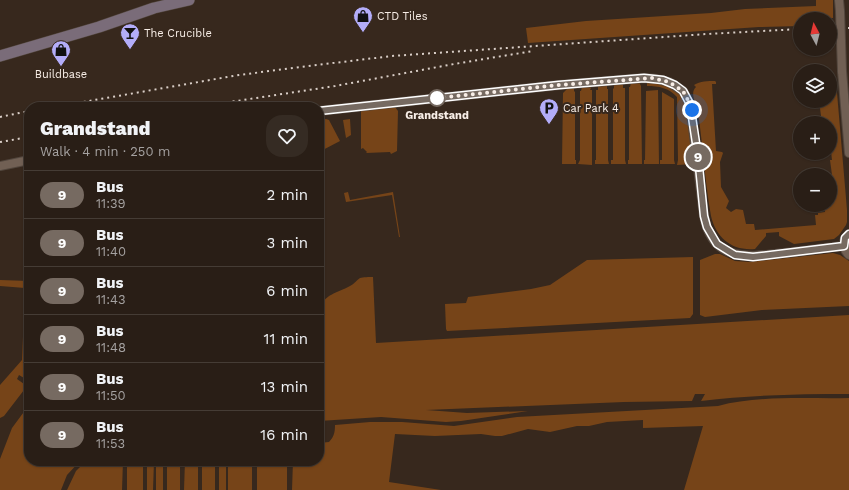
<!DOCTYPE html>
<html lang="en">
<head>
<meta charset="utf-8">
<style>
  :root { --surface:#291e16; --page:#352b23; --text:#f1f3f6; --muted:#a5a2a1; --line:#453c35 }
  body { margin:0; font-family:"Work Sans",sans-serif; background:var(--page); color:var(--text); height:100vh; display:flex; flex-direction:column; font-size:15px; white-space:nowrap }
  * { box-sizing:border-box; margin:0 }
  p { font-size:13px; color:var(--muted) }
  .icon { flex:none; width:22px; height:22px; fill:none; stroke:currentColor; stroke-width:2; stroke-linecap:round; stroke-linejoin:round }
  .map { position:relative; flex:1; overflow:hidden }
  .details { position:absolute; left:24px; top:102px; width:300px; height:364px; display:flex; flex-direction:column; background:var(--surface); border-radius:16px; box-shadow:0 1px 3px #0004,0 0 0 1px var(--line) }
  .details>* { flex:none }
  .badge { padding:0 8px; border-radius:13px; font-size:14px; line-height:26px }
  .needle { width:26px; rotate:353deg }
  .controls { position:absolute; left:793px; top:12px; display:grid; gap:8px }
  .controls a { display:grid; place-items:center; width:44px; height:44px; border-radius:50%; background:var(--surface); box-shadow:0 1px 3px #0004,0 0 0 1px var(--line); font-size:20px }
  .you { position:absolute; width:20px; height:20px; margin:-10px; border:3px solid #fff; border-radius:50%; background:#1a73e8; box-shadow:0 0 0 6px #1a73e833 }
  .map>.badge { position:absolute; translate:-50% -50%; box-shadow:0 0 0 2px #fff }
  .round { display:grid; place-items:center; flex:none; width:42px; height:42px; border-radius:16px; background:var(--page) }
  .head { display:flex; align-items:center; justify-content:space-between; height:68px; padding:0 16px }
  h1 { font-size:19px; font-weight:800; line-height:30px }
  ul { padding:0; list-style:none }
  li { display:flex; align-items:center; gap:12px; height:48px; padding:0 16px; border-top:1px solid var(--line) }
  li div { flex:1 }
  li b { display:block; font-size:15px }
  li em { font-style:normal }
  li .badge { min-width:44px; font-weight:700; text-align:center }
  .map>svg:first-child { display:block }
</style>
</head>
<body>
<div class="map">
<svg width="849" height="490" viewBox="0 0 849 490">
  <rect width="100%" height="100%" fill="#37281d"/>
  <g fill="#764418">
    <polygon points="816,0 833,0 833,18 800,18 800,26 759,27 528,43 526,28 586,21 711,13 745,9 816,6"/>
    <path d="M830 80 836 81 847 210V222L846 225 839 235 834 239 794 244 779 236V232L766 233V236L755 249C732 251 716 238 711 216 705 182 703 147 698 112 697 104 689 94 696 87L694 85C700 81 708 81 715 81L716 82V84H712L716 151 722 152 723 153 720 162 721 187 729 201 726 208 731 212 736 209 743 210 746 224H754L755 230 816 225 815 215H818V213L825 212 824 205H830V176L832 175 830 160H832L830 143V123H822L819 101H830Z"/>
    <polygon points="639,82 641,86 642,164 628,164 628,160 629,160 629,87 630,87 631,83"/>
    <path d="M649 82 666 84 680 93 686 102 694 164 677 165 678 160 677 97C669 88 659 86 647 86V83Z"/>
    <polygon points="623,83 623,88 625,88 625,160 626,164 611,164 611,160 613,160 613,89 614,88 614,84"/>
    <polygon points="606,84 607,86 607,89 608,89 608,160 609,164 595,164 595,160 596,160 596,90 598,90 598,86"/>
    <polygon points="589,86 591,88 590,90 592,90 592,165 578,164 580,160 580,91 581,91 582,87"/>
    <polygon points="568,88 574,88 574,91 575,92 575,160 576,160 576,164 562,164 563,93"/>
    <polygon points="658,90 659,164 644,164 644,160 645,160 646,91"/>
    <polygon points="662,92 674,99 674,160 675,164 660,164 660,160 662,160"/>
    <polygon points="392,107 395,107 398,111 397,151 391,154 390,152 366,153 367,152 363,148 361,149 361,111"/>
    <polygon points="326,119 329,120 330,122 340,141 319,152 319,120"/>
    <polygon points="350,119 351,135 346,138 343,120"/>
    <polygon points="348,192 350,200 393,192 400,237 399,237 392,195 346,202 344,193"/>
    <polygon points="833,253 840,255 849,261 849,306 762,310 705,317 700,315 700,260 715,254 720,254 735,261 750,262"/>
    <polygon points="693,257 693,314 690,318 447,331 446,329 445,304 466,303 468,297 531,289 550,285 587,260"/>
    <path d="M373 277 376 343 849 315V394C799 394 751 395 701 401L705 394H695L692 401 624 402 426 410 467 413 528 411 461 421 446 422 381 417 319 421V310C324 294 337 293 350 286 354 284 357 280 360 278 363 277 369 277 373 277Z"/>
    <polygon points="0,280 29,281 29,381 19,375 17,379 24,384 24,390 4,416 0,418 0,385 22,360 25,288 0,286"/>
    <path d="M849 398V490H684L703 426 643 428V420L607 422 589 426H577L550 432 528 429 502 436H495L481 434 435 436 395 434 389 482 441 490H292L293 461H319V443L329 442C334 437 335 432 335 425L370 422H402L454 426 517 417 718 406C757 395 808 399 849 398Z"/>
    <polygon points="29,405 29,461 80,461 67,475 61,490 0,490 0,459 12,428"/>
    <polygon points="86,461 123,461 122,490 67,490 76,471"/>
    <rect x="127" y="461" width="16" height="29"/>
    <polygon points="147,461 154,461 153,490 147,490"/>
    <rect x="156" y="461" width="7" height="29"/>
    <rect x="167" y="461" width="13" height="29"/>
    <polygon points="185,461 198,461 198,490 184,490"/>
    <rect x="202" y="461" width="13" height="29"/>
    <rect x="219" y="461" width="7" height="29"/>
    <rect x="228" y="461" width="24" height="29"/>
    <rect x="257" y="461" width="30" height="29"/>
  </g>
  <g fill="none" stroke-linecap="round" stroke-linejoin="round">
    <g stroke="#52463d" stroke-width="10">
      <g id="street">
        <polyline points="839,0 840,11"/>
        <polyline points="842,71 849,153"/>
        <path d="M319 111 559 85 644 78 657 79 669 82 683 91 690 104 704 216C713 263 748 257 785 253 805 251 824 248 844 246"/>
        <polyline points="0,166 29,160"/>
        <path d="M849 234C842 240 842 248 849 255"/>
      </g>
    </g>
    <g stroke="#52463d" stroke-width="12">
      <polyline id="secondary" points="0,56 99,27 154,8 189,0"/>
    </g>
    <use href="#street" stroke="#716054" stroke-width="8"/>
    <use href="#secondary" stroke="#7a6c79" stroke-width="11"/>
    <g stroke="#dacfc8" stroke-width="2" stroke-dasharray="2 4" stroke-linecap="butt">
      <polyline points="830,28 849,28"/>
      <polyline points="54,107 239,75 300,67 392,56 707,34 800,29"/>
      <polyline points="197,107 335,86 454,64 533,51"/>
      <polyline points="0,117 29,111"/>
      <polyline points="0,142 29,137"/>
    </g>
    <g stroke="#52463d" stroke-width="10" stroke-linecap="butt">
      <polyline id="street-bridge" points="840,11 842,71"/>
    </g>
    <use href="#street-bridge" stroke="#716054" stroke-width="8"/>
  </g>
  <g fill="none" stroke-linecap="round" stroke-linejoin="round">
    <g stroke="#fff" stroke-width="9">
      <polyline id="line" points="319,111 559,85 644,78 663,80 675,85 683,91 690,104 698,156 704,216 707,227 717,244 735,255 753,257 844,246 845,238 849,234"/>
    </g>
    <use href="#line" stroke="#766a61" stroke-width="6"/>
    <polyline stroke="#f8eee7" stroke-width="4" stroke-dasharray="0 7.2" points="437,98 559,85 652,78 669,82 683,91 690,104 692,110"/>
  </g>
  <defs>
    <g id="shop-pin" transform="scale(1)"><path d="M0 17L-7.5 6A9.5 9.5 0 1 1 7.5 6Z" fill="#b3adf9" stroke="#37281d"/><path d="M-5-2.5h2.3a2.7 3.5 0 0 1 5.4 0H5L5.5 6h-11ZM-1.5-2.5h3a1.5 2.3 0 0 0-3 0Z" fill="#111"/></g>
    <g id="bar-pin" transform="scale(1)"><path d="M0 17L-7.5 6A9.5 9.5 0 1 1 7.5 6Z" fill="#b3adf9" stroke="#37281d"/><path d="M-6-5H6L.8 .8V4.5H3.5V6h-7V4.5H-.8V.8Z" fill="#111"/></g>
    <g id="parking-pin" transform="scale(1)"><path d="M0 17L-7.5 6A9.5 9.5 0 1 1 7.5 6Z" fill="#b3adf9" stroke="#37281d"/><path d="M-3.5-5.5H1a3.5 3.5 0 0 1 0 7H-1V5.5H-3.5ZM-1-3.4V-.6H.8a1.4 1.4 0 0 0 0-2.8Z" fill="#111"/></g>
  </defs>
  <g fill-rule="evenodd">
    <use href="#shop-pin" x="363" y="16"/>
    <use href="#bar-pin" x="130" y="33"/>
    <use href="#shop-pin" x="61" y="50"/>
    <use href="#parking-pin" x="549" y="108"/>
  </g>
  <circle fill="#fff" stroke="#766a61" stroke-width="2" cx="437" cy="98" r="8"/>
  <g text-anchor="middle" stroke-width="4" stroke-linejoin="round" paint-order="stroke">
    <g font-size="11" fill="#f8eee7" stroke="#37281d" text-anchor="start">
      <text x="377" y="20">CTD Tiles</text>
      <text x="144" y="37">The Crucible</text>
      <text x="61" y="78" text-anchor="middle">Buildbase</text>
      <text x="563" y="112">Car Park 4</text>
    </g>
    <g font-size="11" font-weight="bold" fill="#f8eee7" stroke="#37281d">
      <text x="437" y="119">Grandstand</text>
    </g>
  </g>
</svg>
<div class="controls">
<a><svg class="needle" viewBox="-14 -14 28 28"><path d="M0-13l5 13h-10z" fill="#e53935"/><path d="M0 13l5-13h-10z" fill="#a5a2a1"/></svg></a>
<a><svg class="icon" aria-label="layers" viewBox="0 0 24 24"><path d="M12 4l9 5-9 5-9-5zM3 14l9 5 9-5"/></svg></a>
<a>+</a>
<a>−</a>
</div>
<div class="you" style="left:692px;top:110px"></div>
<b class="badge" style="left:698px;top:157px;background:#766a61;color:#fff">9</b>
<section class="details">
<div class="head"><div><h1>Grandstand</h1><p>Walk · 4 min · 250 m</p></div><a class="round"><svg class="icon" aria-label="heart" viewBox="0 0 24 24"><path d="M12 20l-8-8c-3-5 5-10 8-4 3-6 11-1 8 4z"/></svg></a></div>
<ul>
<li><span class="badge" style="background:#766a61;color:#fff">9</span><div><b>Bus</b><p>11:39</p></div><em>2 min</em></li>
<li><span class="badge" style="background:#766a61;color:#fff">9</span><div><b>Bus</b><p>11:40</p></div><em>3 min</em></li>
<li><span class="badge" style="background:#766a61;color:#fff">9</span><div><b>Bus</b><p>11:43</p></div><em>6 min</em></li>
<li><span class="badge" style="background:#766a61;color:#fff">9</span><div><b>Bus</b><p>11:48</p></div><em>11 min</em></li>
<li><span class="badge" style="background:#766a61;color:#fff">9</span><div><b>Bus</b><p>11:50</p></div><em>13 min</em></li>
<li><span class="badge" style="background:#766a61;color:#fff">9</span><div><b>Bus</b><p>11:53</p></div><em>16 min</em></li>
</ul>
</section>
</div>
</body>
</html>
